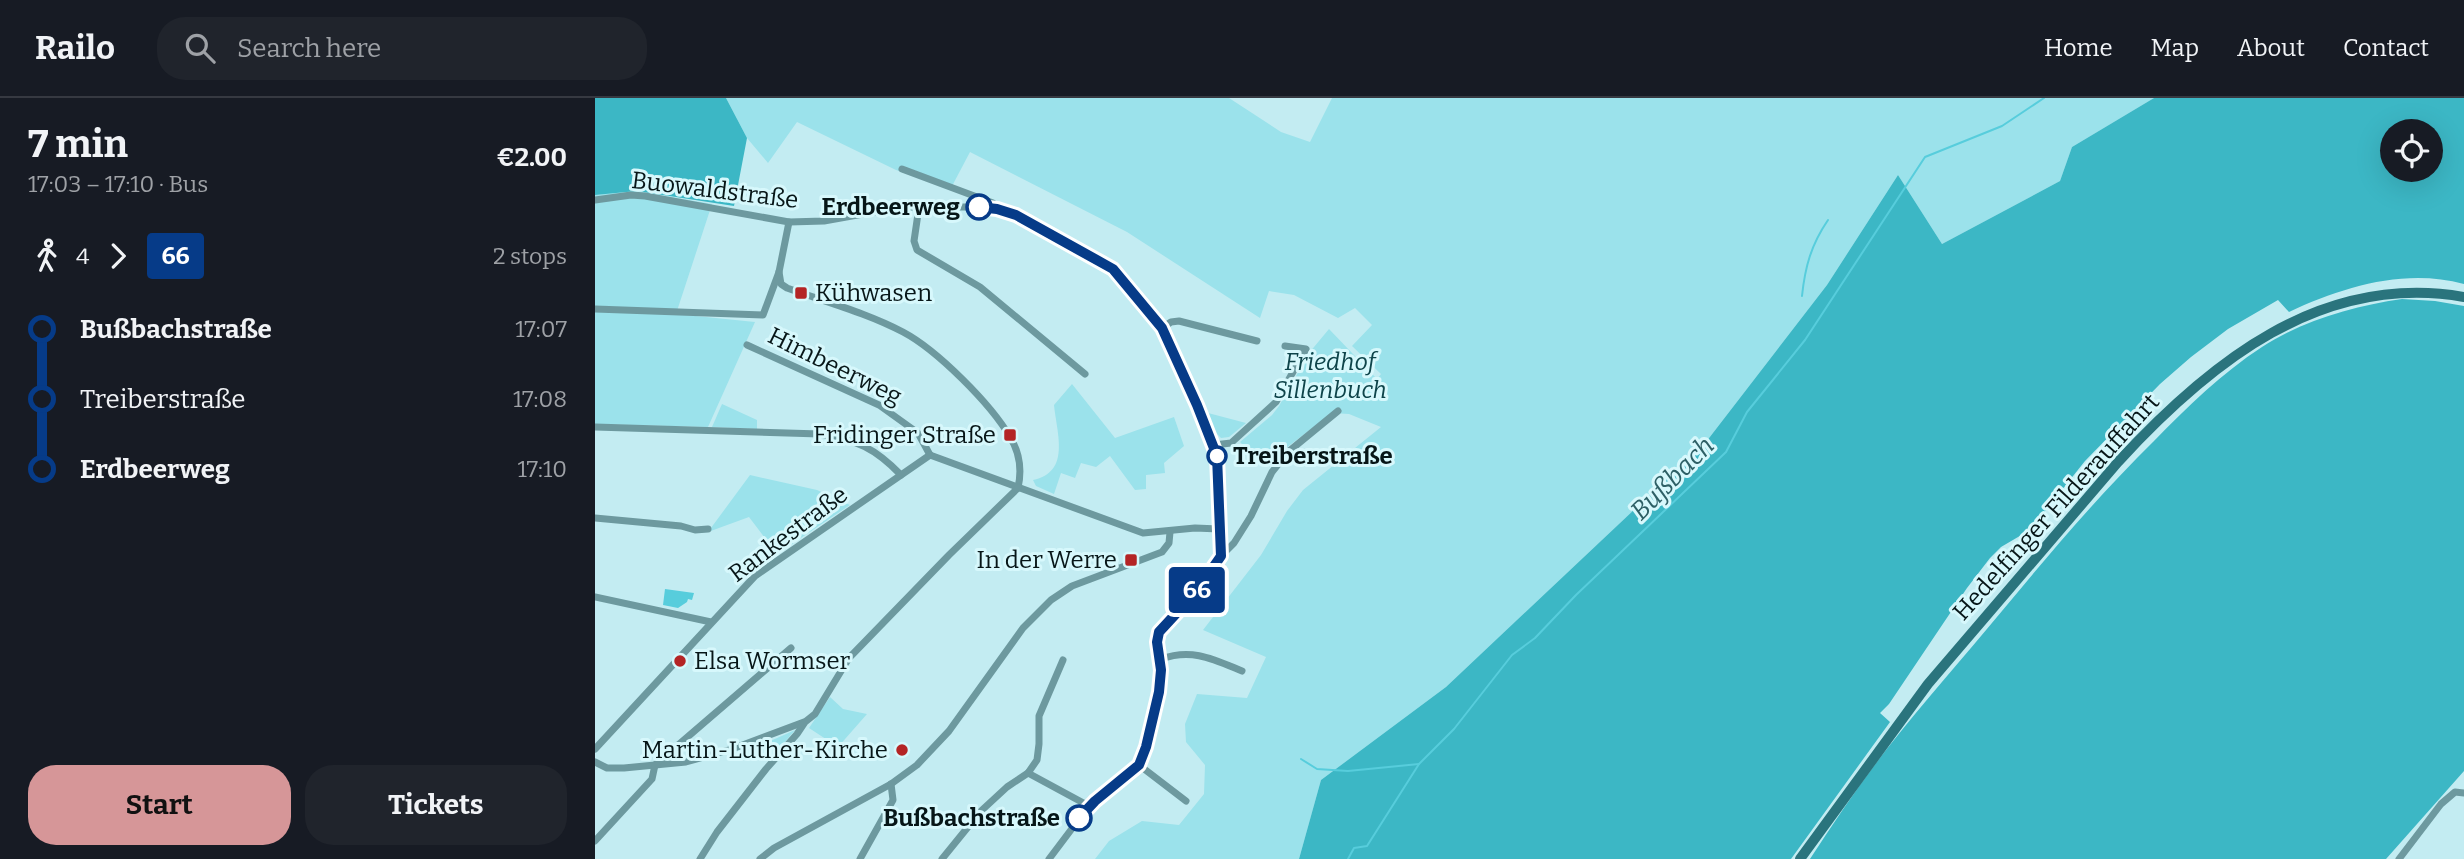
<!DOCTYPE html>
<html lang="en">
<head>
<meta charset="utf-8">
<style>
  :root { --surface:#171b24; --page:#20242c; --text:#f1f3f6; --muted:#9ea1a6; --line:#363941; --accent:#d69698 }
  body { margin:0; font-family:Bitter,serif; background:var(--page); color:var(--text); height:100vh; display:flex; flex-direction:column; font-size:26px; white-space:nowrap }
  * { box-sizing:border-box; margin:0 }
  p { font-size:23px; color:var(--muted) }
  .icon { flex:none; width:38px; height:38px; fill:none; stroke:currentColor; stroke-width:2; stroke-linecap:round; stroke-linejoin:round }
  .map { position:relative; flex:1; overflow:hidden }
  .panel { display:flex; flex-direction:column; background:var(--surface); width:595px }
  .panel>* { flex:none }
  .badge { padding:0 14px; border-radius:5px; font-size:24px; line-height:46px }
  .buttons { position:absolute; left:1785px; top:21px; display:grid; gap:14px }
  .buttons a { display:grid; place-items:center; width:63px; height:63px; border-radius:50%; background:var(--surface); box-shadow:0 7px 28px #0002; font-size:35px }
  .map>.badge { position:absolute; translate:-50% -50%; box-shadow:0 0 0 4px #fff }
  .legs { display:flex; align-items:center; gap:10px; height:77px; padding:0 28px; font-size:23px }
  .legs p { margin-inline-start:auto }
  .overview { display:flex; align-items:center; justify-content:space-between; height:119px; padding:0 28px }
  h1 { font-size:38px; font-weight:700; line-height:52px }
  .button { display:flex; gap:14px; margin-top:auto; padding:14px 28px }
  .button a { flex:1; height:80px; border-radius:28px; background:var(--accent); color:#111; font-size:28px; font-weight:700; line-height:80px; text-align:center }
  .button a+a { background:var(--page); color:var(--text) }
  ul { padding:0 28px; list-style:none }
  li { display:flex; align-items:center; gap:24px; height:70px; font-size:26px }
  li i { display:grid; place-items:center; width:10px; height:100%; margin:0 9px; background:currentColor }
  li i::after { content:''; width:18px; height:18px; margin:-9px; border:5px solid; border-radius:50%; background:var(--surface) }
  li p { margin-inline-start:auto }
  li:first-child i { background:linear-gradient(#0000 50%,currentColor 0) }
  li:last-child i { background:linear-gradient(currentColor 50%,#0000 0) }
  header { display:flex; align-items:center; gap:42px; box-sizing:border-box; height:98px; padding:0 35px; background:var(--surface); border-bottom:2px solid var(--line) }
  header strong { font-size:33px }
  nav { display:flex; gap:38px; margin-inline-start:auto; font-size:24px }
  .search { width:490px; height:63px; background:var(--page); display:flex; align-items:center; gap:18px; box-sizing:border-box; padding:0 24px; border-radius:28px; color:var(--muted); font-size:26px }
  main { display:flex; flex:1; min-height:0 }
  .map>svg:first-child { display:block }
</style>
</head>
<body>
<header>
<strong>Railo</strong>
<div class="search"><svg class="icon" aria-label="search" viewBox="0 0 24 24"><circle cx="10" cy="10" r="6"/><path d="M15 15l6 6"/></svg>Search here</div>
<nav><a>Home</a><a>Map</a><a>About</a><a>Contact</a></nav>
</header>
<main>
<section class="panel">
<div class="overview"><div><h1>7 min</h1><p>17:03 – 17:10 · Bus</p></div><b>€2.00</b></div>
<div class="legs"><svg class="icon" aria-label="walk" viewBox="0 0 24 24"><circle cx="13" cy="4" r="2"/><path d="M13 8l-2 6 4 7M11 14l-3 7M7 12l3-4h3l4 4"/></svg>4<svg class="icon" aria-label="forward" viewBox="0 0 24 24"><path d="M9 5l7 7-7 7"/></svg><b class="badge" style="background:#063b88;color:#fff">66</b><p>2 stops</p></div>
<ul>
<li><i style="color:#063b88"></i><b>Bußbachstraße</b><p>17:07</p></li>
<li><i style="color:#063b88"></i><span>Treiberstraße</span><p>17:08</p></li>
<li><i style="color:#063b88"></i><b>Erdbeerweg</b><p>17:10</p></li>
</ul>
<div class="button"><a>Start</a><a>Tickets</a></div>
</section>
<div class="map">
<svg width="1869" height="761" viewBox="0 0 1869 761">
  <rect width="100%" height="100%" fill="#c3ecf2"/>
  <g fill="#9be2eb">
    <polygon points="131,0 634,0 686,34 715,44 737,0 1559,0 1477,49 1465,83 1347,146 1303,77 1232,187 1111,344 851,589 726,682 704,761 500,761 514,743 547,723 584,727 609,696 610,667 591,644 590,626 602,596 652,600 671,559 608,532 666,457 692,413 708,392 786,329 754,316 737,315 691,350 677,367 654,353 645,344 677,317 684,308 714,255 734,231 782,281 786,276 757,248 777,227 760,210 743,220 699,197 674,193 665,220 532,134 375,54 356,90 301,72 202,24 173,65 152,40"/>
    <polygon points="42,93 117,106 81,216 160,224 113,329 0,326 0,97"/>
    <path d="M477 286 520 340 579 319 589 348 569 365 570 375 551 377V391L540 392 515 358 501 369 486 365 480 380 466 375 459 396 441 388 438 382C476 374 462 336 459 307Z"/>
    <polygon points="127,306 162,322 162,331 117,329"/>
    <polygon points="613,315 651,325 634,339 626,340 619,333"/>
    <polygon points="155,377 222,392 255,407 182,456 154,419 113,434"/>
    <polygon points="235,599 248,611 272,616 243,649 214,630"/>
    <polygon points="200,632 174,663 162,649"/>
  </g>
  <g fill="#3cb7c5" fill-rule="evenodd">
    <polygon points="0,0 131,0 152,40 139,108 42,93 0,97"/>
    <path d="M1559 0H1869V186C1809 170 1748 189 1694 214L1683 202 1633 231 1596 259 1565 286 1490 363 1435 432 1406 449 1395 460 1372 490 1294 606 1285 615 1295 624 1196 761H704L726 682 851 589 1111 344 1232 187 1303 77 1347 146 1465 83 1477 49ZM1797 33H1836V72H1797Z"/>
    <path d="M1807 201 1840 203 1869 208V673L1791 761H1215C1239 724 1264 687 1291 652 1328 605 1368 560 1407 513 1455 455 1505 396 1559 343 1592 309 1627 275 1667 249 1709 222 1759 208 1807 201Z"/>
  </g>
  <polygon fill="#57cddc" points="70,491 99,495 97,502 93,501 92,504 83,510 68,507"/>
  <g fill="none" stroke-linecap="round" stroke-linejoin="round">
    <g stroke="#57cddc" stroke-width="2">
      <path d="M1207 198C1210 169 1216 147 1233 122"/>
      <polyline points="706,661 722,671 753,673 824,666"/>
      <polyline points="753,761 759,750 772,748 824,666 859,631 917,557 940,540 981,497 1131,354 1152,314 1210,242 1330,59 1407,28 1449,0"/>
    </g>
    <g stroke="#6d999f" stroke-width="7">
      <polyline points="307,71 398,105 402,111"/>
      <polyline points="0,102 36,97 50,98 194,124 229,123 307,109 384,109 402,111 421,117 518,171 567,230 619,347 623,368 626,458"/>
      <polyline points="324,109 319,143 322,152 385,189 490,276"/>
      <path d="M184 174 186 186 192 190C231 204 272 215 308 234 342 252 396 306 415 339 425 355 427 372 423 390"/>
      <polyline points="0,211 168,217 184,174 194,124"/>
      <polyline points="567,230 576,224 584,223 662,243"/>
      <polyline points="152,247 284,307 323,335 335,357"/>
      <path d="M0 329 225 336C262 342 280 350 306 377"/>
      <polyline points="619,347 636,345 681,304 711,251 690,248"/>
      <polyline points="335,357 548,435 600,430 624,431"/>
      <polyline points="0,420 86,428 100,432 113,431"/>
      <polyline points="0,499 116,524"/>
      <path d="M566 561C597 550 618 561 647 573"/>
      <polyline points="0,651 160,478 335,357"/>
      <polyline points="0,664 12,670 29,670 91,664 137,651 209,624"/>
      <polyline points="544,667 591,703"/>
      <polyline points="433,675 494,708"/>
      <polyline points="0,743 57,681 60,667 196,550"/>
      <polyline points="105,761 122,734 171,671 202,636 210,624 220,616 254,560 354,457 423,390"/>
      <polyline points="165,761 179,750 296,686 322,667 354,633 428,530 456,502 477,488 567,454 574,445 575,434"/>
      <polyline points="265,761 298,702 296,686"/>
      <polyline points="347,761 386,713 412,689 433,675 442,662 444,646 444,618 468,562"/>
      <polyline points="454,761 494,708 544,667 550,649 563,594 566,572 562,544 563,534 601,493 626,458 639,445 656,418 677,374 693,354 743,313"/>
      <polyline points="1804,761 1846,706 1860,694 1869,695"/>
    </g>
    <path stroke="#2a747d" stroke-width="10" d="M1205 761 1333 586 1523 364C1614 265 1726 174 1869 199"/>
  </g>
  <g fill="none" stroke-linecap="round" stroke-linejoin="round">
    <g stroke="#fff" stroke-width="16">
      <polyline id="line-1" points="384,109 402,111 421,117 518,171 567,230 602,307 622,358 626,458 601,494 564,534 562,544 566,572 564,594 551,649 544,667 500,703 484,720"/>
    </g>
    <use href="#line-1" stroke="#063b88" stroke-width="10"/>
  </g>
  <g fill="#fff" stroke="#063b88" stroke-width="3.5">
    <circle cx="384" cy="109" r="12"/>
    <circle cx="622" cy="358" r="9"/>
    <circle cx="484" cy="720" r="12"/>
  </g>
  <g fill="#b42425" stroke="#d7f8fc" stroke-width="2.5">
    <rect x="199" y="188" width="14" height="14" rx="3.5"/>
    <rect x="408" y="330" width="14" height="14" rx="3.5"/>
    <rect x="529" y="455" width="14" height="14" rx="3.5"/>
    <circle cx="85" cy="563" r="7"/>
    <circle cx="307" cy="652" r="7"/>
  </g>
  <g text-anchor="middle" stroke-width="6" stroke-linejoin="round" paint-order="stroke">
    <g font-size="24" fill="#071618" stroke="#d7f8fc">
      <text transform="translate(120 92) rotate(7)" y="8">Buowaldstraße</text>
      <text transform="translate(240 268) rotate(26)" y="8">Himbeerweg</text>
      <text transform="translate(1461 409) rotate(-48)" y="8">Hedelfinger Filderauffahrt</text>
      <text transform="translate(193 436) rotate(-37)" y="8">Rankestraße</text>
    </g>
    <g font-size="24" font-weight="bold" fill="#071618" stroke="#d7f8fc" text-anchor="end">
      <text x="365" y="117">Erdbeerweg</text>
      <text x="638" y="366" text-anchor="start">Treiberstraße</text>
      <text x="465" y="728">Bußbachstraße</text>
    </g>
    <g font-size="24" fill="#071618" stroke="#d7f8fc" text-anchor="end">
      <text x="220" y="203" text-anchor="start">Kühwasen</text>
      <text x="401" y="345">Fridinger Straße</text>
      <text x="522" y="470">In der Werre</text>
      <text x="99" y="571" text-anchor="start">Elsa Wormser</text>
      <text x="293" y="660">Martin-Luther-Kirche</text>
    </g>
    <g font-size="24" font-style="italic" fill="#0e444a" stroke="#d7f8fc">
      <text x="735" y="272">Friedhof<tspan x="735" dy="28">Sillenbuch</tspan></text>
    </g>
    <g font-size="26" font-style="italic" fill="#2e6066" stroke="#d7f8fc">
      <text transform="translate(1077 380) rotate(-45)" y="9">Bußbach</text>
    </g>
  </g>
</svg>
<div class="buttons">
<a><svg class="icon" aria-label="locate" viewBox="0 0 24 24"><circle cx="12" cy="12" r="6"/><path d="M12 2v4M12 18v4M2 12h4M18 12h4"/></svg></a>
</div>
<b class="badge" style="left:602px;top:492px;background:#063b88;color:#fff">66</b>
</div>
</main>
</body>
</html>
